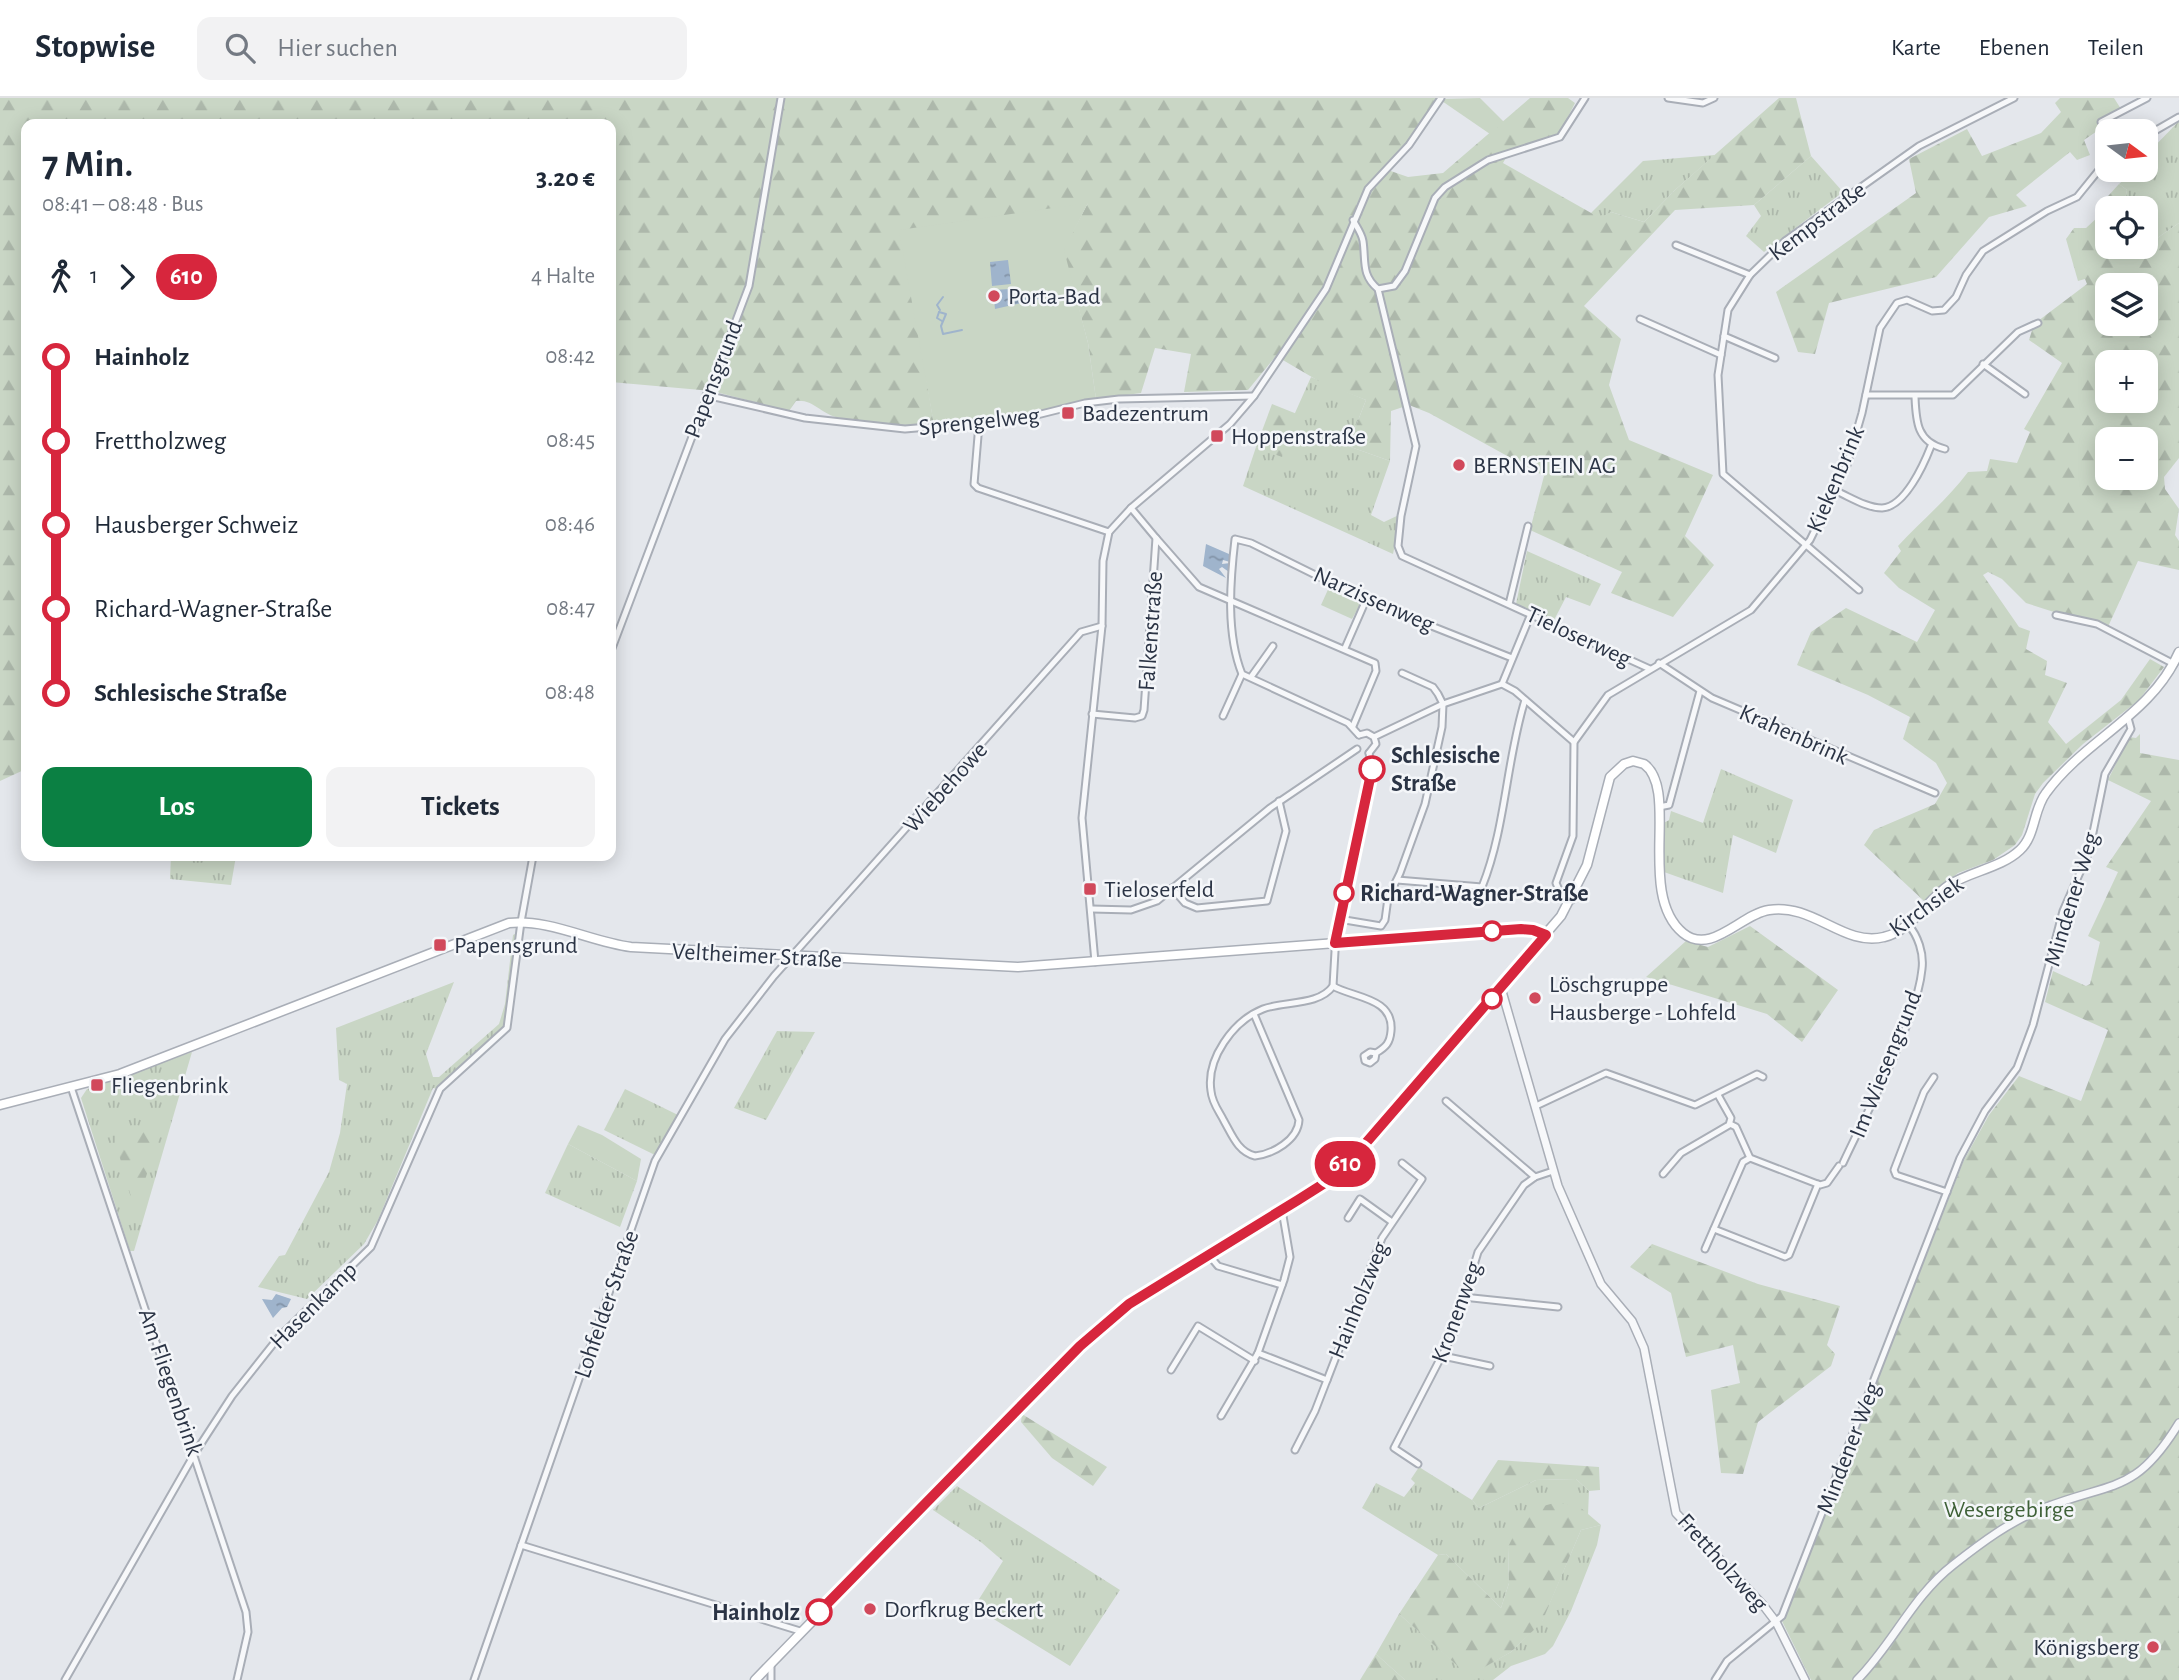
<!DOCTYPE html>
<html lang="de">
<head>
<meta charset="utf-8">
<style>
  :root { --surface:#fff; --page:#f2f2f3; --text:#1f2937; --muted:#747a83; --line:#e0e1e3; --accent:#0b8043 }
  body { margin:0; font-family:"Alegreya Sans",sans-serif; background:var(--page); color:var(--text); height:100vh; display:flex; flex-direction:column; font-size:26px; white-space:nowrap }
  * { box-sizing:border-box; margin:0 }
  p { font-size:23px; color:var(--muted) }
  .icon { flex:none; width:38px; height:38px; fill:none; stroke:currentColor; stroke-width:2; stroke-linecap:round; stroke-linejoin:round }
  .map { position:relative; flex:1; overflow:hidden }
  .sheet { position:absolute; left:21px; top:21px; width:595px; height:742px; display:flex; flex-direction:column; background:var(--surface); border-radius:14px; box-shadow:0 4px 18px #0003 }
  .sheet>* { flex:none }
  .badge { padding:0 14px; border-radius:23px; font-size:24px; line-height:46px }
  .needle { width:46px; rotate:105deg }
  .fabs { position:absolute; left:2095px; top:21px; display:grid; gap:14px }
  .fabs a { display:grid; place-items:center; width:63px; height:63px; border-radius:14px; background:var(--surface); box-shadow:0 4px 18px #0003; font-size:35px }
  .map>.badge { position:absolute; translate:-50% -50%; box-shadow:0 0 0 4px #fff }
  .legs { display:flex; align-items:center; gap:10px; height:77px; padding:0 21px; font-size:23px }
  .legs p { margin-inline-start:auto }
  .headline { display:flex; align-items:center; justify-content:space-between; height:119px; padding:0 21px }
  h1 { font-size:38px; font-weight:700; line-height:52px }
  .action { display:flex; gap:14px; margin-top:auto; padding:14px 21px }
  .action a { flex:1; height:80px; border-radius:14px; background:var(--accent); color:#fff; font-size:28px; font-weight:700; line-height:80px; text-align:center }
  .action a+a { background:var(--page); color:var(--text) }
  ul { padding:0 21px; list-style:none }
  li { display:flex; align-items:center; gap:24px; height:84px; font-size:26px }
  li i { display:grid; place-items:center; width:10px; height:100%; margin:0 9px; background:currentColor }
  li i::after { content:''; width:18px; height:18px; margin:-9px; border:5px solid; border-radius:50%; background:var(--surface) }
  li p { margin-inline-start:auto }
  li:first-child i { background:linear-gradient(#0000 50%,currentColor 0) }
  li:last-child i { background:linear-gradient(currentColor 50%,#0000 0) }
  header { display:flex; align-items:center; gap:42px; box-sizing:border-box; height:98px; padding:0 35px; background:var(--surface); border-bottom:2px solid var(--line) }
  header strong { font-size:33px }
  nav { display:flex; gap:38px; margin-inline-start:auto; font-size:24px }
  .search { width:490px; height:63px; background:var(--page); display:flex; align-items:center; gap:18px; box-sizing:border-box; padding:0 24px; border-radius:14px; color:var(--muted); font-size:26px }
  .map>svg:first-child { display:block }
</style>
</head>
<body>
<header>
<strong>Stopwise</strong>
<div class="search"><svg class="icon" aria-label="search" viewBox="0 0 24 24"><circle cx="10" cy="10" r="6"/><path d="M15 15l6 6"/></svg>Hier suchen</div>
<nav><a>Karte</a><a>Ebenen</a><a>Teilen</a></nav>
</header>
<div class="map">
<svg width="2179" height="1582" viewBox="0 0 2179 1582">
  <defs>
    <pattern id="grass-tufts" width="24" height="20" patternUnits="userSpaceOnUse" patternTransform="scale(1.75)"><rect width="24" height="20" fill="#c9d6c5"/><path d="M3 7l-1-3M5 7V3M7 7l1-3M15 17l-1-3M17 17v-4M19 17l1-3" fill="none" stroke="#adb8ab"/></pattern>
    <pattern id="forest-firs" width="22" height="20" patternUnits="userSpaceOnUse" patternTransform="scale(1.75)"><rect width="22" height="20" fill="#c9d6c5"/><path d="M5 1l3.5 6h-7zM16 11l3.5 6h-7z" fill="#adb8ab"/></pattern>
    <pattern id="water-ripples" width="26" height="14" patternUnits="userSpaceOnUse" patternTransform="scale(1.75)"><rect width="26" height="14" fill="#9fb4cc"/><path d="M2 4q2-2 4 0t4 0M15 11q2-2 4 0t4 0" fill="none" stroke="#8293a7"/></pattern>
  </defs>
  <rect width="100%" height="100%" fill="#e4e7ec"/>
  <g fill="url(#grass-tufts)">
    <polygon points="2179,23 2179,125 2153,143 2146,132 2146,110 2123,110 2127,92 2119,86 2135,72 2146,72 2146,57"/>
    <polygon points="1715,57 1675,92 1644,124 1611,114 1600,121 1591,115 1643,63"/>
    <polygon points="1811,58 1843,94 1764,154 1746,138 1761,118 1754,107"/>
    <polygon points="1311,279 1366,302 1348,348 1390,363 1371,417 1384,424 1401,416 1393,456 1243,388 1256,349 1282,358 1295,315"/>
    <polygon points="1527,453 1601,486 1590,508 1566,499 1553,524 1516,506"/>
    <polygon points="1721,671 1793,702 1776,755 1733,737 1723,795 1664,774 1662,726 1669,722 1671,713 1703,725"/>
    <polygon points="171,758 236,758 231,787 170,781"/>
    <polygon points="517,835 505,929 438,991 433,990 378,1122 364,1146 307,1201 258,1189 279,1158 285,1157 329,1074 340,1035 347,986 339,982 336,930 454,884 426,956 433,979 439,979 499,926 505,906 513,837"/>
    <polygon points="777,933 815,934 766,1022 734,1010"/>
    <polygon points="192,954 134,1153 130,1153 81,1000 87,991"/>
    <polygon points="625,991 678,1017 655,1057 604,1032"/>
    <polygon points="568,1046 637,1083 620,1129 545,1095"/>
    <polygon points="1419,1369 1472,1402 1479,1410 1536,1382 1576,1381 1589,1393 1588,1417 1508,1449 1509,1485 1501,1510 1446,1456 1438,1457 1362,1410 1376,1385 1404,1399 1415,1385 1411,1381"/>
    <polygon points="957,1388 1120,1492 1070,1568 974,1509 1003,1463 982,1445 933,1412"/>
    <polygon points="1601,1427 1597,1447 1571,1513 1553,1548 1545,1556 1511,1568 1493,1582 1405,1582 1376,1556 1399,1516 1469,1577 1511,1554 1542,1523 1581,1432"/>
  </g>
  <g fill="url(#forest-firs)" fill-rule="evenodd">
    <path d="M0 0H1440L1409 45 1385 71 1408 79 1443 75 1530 0H1568L1575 5 1560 35 1523 54 1507 58 1503 65 1600 120 1611 114 1644 124 1675 92 1779 0H1796L1811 58 1754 107 1675 112 1584 208 1621 241 1609 287 1629 342 1713 377 1685 438 1714 467 1673 519 1611 495 1622 474 1530 432 1544 378 1429 315 1409 307 1391 313 1390 363 1348 348 1366 302 1322 285 1276 258 1248 292 1184 294 1191 256 1155 250 1141 295 1096 301 1088 245 1063 152 1088 105 926 279 934 327C902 328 867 326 836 319 820 315 813 301 796 303L789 313 712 293 611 284V26H26V671L0 683Z"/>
    <polygon points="2060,0 2114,0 2121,11 2100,21 2103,29 2084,42 2090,57 2077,62 2070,54 2016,97 2027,108 1989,119 1936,179 1829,205 1815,256 1798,254 1776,194 1916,95 1909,61 1967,31 1982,58 2041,35 2061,14 2055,5"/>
    <path d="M2119 86 2127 92 2123 110H2107V149H2146V132L2153 143 2179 125V360L2164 379 2165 391 2179 411 2175 437 2179 443V472L2138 463 2107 531 2026 505 2002 481 1988 474 1983 477 2019 529 2030 533 2026 551 2047 563 2045 577 2067 585 2048 624 2066 646 2121 602 2150 561 2164 569 2139 602 2083 646 2043 685 2035 696 2022 737 2015 747 1993 762 1958 775 1924 803 1864 747 1874 732 1935 706 1947 685 1936 665 1903 641 1910 619 1868 597 1797 567 1811 534 1846 510 1917 544 1935 512 1899 490 1884 475 1901 453 1898 448C1921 423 1948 401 1968 374L1987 373 1990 361 2017 365 2030 334 2024 331 2062 265 2029 242 2034 226 2087 186 2085 181 2078 183 2066 141 2074 130H2086L2099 118V108ZM2107 187H2146V226H2107ZM2107 264H2146V303H2107ZM2107 341H2146V380H2107Z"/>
    <polygon points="1272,306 1297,316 1282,359 1256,349"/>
    <polygon points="2140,636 2140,655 2179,662 2179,1582 1811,1582 1782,1523 1964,1062 1989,1017 2019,978 2081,1003 2108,932 2045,904 2053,873 2086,888 2090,886 2100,844 2088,838 2118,774 2106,769 2151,703 2108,682 2129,639 2136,640"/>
    <polygon points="1750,828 1838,892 1802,944 1767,916 1646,879 1686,843 1708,849"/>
    <polygon points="162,1029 135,1113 116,1046 116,1032"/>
    <polygon points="1652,1146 1758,1186 1840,1208 1827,1247 1835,1256 1831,1268 1758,1324 1743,1376 1721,1375 1711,1292 1740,1285 1733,1247 1686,1259 1671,1195 1630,1169"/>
    <polygon points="1022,1316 1107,1369 1093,1388 1052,1360 1021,1324"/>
    <polygon points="1498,1362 1599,1369 1600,1392 1589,1393 1576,1381 1536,1382 1479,1410 1472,1402"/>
    <polygon points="1558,1404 1581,1410 1601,1427 1581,1432 1542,1524 1511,1554 1469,1578 1399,1516 1438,1457 1446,1456 1501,1510 1509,1485 1508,1449 1521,1423 1532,1411"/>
    <polygon points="1376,1556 1405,1582 1360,1582"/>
  </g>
  <g fill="#c9d6c5">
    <polygon points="1480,0 1504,24 1490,36 1439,1"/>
    <polygon points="1088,105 1064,152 1088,245 1096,301 1050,314 934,327 899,132"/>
    <polygon points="1331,485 1360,501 1361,505 1352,521 1321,507"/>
    <polygon points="578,1027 602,1037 641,1061 637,1083 568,1046"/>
  </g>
  <g fill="url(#water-ripples)">
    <polygon points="1008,162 1011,186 992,188 990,164"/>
    <polygon points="1010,191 1012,202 1043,197 1043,200 995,211 993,192"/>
    <polygon points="1206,446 1229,456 1230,464 1223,462 1222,466 1230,465 1229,474 1222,469 1219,471 1226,480 1203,468"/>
    <polygon points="276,1196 291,1201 287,1209 282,1210 273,1220 262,1201 272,1202"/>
  </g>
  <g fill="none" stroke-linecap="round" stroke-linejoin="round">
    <g stroke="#9fb4cc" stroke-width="2">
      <polyline points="940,212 937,207 943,199"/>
      <polyline points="939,214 946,216 941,228 943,236 962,232"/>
      <polyline points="939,214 937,220 942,223"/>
    </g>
    <g stroke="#a9aeb7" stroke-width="9">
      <g id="minor">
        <polyline points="1668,0 1703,5 1714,0"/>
        <polyline points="2101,24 2147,0"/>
        <polyline points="2146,38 2179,19"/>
        <path d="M1353 122C1357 129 1362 136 1363 143 1366 163 1361 177 1378 191L1416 348 1401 418 1398 448 1402 458 1650 571"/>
        <polyline points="1676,147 1750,177"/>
        <polyline points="1378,191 1394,188 1405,173 1435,100 1445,89 1488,62 1560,39 1585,0"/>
        <polyline points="1640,221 1721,257"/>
        <polyline points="1724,238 1775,260"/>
        <polyline points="1983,266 2025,296"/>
        <polyline points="706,297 805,320 905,331 1021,321 1085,305 1119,301 1254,298"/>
        <polyline points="1866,297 1953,297 2018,234 2038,225"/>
        <path d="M1915 299C1916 324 1917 344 1945 351"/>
        <polyline points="979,326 974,386 978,390 1109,434"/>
        <path d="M1836 393C1850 399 1867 410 1882 410 1905 409 1924 366 1931 348"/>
        <polyline points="1156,440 1199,489 1375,565 1376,573 1353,628"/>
        <polyline points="1859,492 1723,376 1718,277 1728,212 1750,177 1785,143 1919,48 2014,0"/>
        <polyline points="1509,506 1528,428"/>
        <polyline points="2056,517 2097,526 2174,566"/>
        <polyline points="1345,550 1366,502"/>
        <polyline points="611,553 749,188 781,0"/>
        <polyline points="1659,565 1712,600 1935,695"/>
        <polyline points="1251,579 1273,548"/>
        <polyline points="1502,586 1531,516"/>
        <polyline points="1092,616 1135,620 1142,618 1144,612 1156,440 1131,410"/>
        <polyline points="1223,618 1242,576"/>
        <path d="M1359 637 1348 625 1242 576C1226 536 1230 484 1235 441L1251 445 1366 502 1512 560"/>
        <polyline points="1359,637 1367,635 1374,639 1376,646 1369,655"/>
        <polyline points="1374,639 1443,606 1502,586 1515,593 1574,644"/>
        <polyline points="1659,709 1669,707 1700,593"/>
        <path d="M1397 782 1482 789C1506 729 1506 663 1525 602"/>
        <polyline points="1172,790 1185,805 1197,810 1267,803 1286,733 1279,703"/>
        <polyline points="1572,802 1559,792 1556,785 1573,738 1574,644 1608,597 1751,512 1810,442 1847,367 1862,315 1880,230 1897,205 1907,202 1932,213 1944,212 1956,199 1966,177 1983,153 2047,113 2077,99 2107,62"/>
        <polyline points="1092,811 1131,812 1157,803 1270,710 1357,651"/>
        <polyline points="1339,821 1381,828 1385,822 1388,800 1400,775 1425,706 1442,629 1443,606 1438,596 1433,589 1402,575"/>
        <polyline points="1095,864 1082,720 1102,528 1103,463 1109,434 1131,410 1230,326 1254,298 1326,191 1368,91 1409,47 1441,0"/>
        <path d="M1333 888C1353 900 1394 899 1391 933 1390 945 1386 949 1376 955L1370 954 1364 958 1365 963 1370 965 1375 961 1376 955"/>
        <path d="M1254 916 1299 1022C1298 1042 1273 1056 1255 1058 1238 1054 1232 1037 1224 1023 1219 1013 1212 1005 1211 993 1206 961 1233 923 1263 911 1284 903 1319 908 1333 888L1336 836 1372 674 1369 655"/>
        <polyline points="1934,979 1924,994 1894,1072 1896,1077 1947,1094"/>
        <polyline points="71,989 246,1514 248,1534 237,1582"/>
        <polyline points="1446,1003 1535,1079"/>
        <polyline points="1536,1008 1606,975 1695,1007 1757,976 1763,979"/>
        <polyline points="1730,1026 1736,1029 1750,1060 1820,1087 1827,1085 1839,1068"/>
        <path d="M1843 1065C1866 1015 1917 923 1922 871 1924 855 1918 838 1908 826"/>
        <polyline points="1663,1076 1681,1055 1729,1027 1731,1020 1718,997"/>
        <polyline points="1348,1120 1360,1101 1392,1124"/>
        <polyline points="1714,1131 1785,1159 1789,1157 1818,1086"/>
        <polyline points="1705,1151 1743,1064 1750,1060"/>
        <polyline points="1208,1156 1218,1168 1282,1187"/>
        <polyline points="1463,1199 1558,1209"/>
        <polyline points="1258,1255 1327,1282 1315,1313 1295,1352"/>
        <polyline points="1443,1258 1490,1268"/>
        <polyline points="1171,1272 1198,1228 1255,1263"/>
        <polyline points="1327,1282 1382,1140 1422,1081 1402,1065"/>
        <polyline points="1221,1318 1258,1255 1284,1182 1290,1159 1282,1112"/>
        <polyline points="1418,1366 1394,1350 1453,1236 1478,1154 1524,1087 1535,1079 1553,1073"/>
        <polyline points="521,1447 800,1533"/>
        <polyline points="771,1567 771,1582"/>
        <polyline points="65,1582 195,1355 232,1298 278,1240 371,1149 440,991 507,930 521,824 533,758"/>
        <polyline points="474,1582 655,1063 725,941 774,878 1081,534 1102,528"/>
        <polyline points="1715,1582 1727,1563 1782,1518 1960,1060 1985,1013 2017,970 2033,927 2063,813 2089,754 2105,676 2131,631 2128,620"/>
      </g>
    </g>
    <g stroke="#a9aeb7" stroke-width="10">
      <g id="tertiary">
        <polyline points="1501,890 1558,1088 1601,1186 1632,1223 1644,1250 1676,1415 1763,1507 1776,1524 1805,1582"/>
        <path d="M1857 1582C1893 1546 1912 1499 1953 1467 1981 1445 2010 1423 2044 1410 2113 1383 2135 1397 2179 1325"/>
      </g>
    </g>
    <g stroke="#a9aeb7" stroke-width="11">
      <g id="secondary">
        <path d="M0 1007 120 976 509 825C551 821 591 844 631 849L1018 869 1521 831 1533 832 1546 837"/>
        <path d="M755 1582 1080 1248C1114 1218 1148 1192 1187 1168 1243 1134 1303 1106 1352 1061L1561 818 1587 767 1610 679 1624 666 1633 663 1644 666C1680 692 1636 796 1683 835 1711 858 1741 816 1769 812 1814 805 1843 849 1884 839 1912 833 1926 802 1949 787 1971 773 2001 770 2020 752 2036 737 2033 712 2046 695 2084 642 2152 617 2179 554"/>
      </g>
    </g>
    <use href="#minor" stroke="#f7f8fa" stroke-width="5"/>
    <use href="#tertiary" stroke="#f7f8fa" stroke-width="7"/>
    <use href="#secondary" stroke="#fff" stroke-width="8"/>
  </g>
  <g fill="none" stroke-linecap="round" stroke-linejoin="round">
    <g stroke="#fff" stroke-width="16">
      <polyline id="line-1" points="819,1514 1080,1248 1129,1206 1298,1102 1328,1083 1352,1061 1546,837 1533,832 1521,831 1335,845 1372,671"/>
    </g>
    <use href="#line-1" stroke="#d7263d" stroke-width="10"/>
  </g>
  <g fill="#d1495b" stroke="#f4f6f9" stroke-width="2.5">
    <circle cx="994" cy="198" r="7"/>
    <rect x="1061" y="308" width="14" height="14" rx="3.5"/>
    <rect x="1210" y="331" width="14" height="14" rx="3.5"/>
    <circle cx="1459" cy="367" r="7"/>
    <rect x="1083" y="784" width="14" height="14" rx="3.5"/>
    <rect x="433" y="840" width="14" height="14" rx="3.5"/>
    <circle cx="1535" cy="900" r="7"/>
    <rect x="90" y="980" width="14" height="14" rx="3.5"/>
    <circle cx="870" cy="1511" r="7"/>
    <circle cx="2153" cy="1549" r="7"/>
  </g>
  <g fill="#fff" stroke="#d7263d" stroke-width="3.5">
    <circle cx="1372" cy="671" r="12"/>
    <circle cx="1344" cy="795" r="9"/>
    <circle cx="1492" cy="833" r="9"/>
    <circle cx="1492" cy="901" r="9"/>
    <circle cx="819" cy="1514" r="12"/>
  </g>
  <g text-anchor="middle" stroke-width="5" stroke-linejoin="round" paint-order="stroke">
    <g font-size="24" fill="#2b3445" stroke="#f4f6f9">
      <text transform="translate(1817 123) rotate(-37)" y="8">Kempstraße</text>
      <text transform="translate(713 281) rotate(-69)" y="8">Papensgrund</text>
      <text transform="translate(979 323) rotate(-6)" y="8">Sprengelweg</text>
      <text transform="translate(1835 381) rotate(-67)" y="8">Kiekenbrink</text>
      <text transform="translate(1374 501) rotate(24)" y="8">Narzissenweg</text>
      <text transform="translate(1150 533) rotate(-86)" y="8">Falkenstraße</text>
      <text transform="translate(1579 538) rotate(25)" y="8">Tieloserweg</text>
      <text transform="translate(1794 636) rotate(24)" y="8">Krahenbrink</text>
      <text transform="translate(945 689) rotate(-48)" y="8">Wiebehowe</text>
      <text transform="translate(2071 801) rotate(-73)" y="8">Mindener Weg</text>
      <text transform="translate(1926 808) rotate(-36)" y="8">Kirchsiek</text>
      <text transform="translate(757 857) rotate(3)" y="8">Veltheimer Straße</text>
      <text transform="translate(1885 966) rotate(-68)" y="8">Im Wiesengrund</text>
      <text transform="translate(1358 1202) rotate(-68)" y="8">Hainholzweg</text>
      <text transform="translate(606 1206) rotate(-71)" y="8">Lohfelder Straße</text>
      <text transform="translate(313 1207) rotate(-45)" y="8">Hasenkamp</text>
      <text transform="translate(1456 1214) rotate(-70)" y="8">Kronenweg</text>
      <text transform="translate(171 1284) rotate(71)" y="8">Am Fliegenbrink</text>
      <text transform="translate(1848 1350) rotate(-69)" y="8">Mindener Weg</text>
      <text transform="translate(1723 1464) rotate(48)" y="8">Frettholzweg</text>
    </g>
    <g font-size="24" fill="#2b3445" stroke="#f4f6f9" text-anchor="start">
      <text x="1008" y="206">Porta-Bad</text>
      <text x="1082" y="323">Badezentrum</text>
      <text x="1231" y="346">Hoppenstraße</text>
      <text x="1473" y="375">BERNSTEIN AG</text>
      <text x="1104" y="799">Tieloserfeld</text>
      <text x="454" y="855">Papensgrund</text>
      <text x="1549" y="894">Löschgruppe<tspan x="1549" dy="28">Hausberge - Lohfeld</tspan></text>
      <text x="111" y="995">Fliegenbrink</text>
      <text x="884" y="1519">Dorfkrug Beckert</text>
      <text x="2139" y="1557" text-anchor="end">Königsberg</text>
    </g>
    <g font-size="24" font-weight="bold" fill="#2b3445" stroke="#f4f6f9" text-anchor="start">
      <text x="1391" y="665">Schlesische<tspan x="1391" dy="28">Straße</tspan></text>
      <text x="1360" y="803">Richard-Wagner-Straße</text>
      <text x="800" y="1522" text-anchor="end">Hainholz</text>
    </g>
    <g font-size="24" fill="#3f6138" stroke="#f4f6f9">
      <text x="2009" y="1419">Wesergebirge</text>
    </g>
  </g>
</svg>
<div class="fabs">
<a><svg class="needle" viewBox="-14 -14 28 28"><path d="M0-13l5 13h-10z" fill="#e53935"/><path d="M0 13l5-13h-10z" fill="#747a83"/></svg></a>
<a><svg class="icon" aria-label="locate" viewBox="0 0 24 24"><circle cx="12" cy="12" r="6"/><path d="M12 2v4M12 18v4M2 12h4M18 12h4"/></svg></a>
<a><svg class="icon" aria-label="layers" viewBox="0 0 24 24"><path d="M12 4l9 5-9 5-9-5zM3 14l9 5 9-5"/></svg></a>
<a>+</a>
<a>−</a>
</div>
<b class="badge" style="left:1345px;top:1066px;background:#d7263d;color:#fff">610</b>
<section class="sheet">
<div class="headline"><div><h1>7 Min.</h1><p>08:41 – 08:48 · Bus</p></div><b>3.20 €</b></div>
<div class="legs"><svg class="icon" aria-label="walk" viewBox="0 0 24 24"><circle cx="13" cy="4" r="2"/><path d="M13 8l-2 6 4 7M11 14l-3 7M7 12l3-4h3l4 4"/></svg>1<svg class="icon" aria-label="forward" viewBox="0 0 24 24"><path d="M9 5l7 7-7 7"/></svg><b class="badge" style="background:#d7263d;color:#fff">610</b><p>4 Halte</p></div>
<ul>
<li><i style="color:#d7263d"></i><b>Hainholz</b><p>08:42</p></li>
<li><i style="color:#d7263d"></i><span>Frettholzweg</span><p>08:45</p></li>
<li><i style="color:#d7263d"></i><span>Hausberger Schweiz</span><p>08:46</p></li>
<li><i style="color:#d7263d"></i><span>Richard-Wagner-Straße</span><p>08:47</p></li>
<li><i style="color:#d7263d"></i><b>Schlesische Straße</b><p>08:48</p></li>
</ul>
<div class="action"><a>Los</a><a>Tickets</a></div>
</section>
</div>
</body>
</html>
